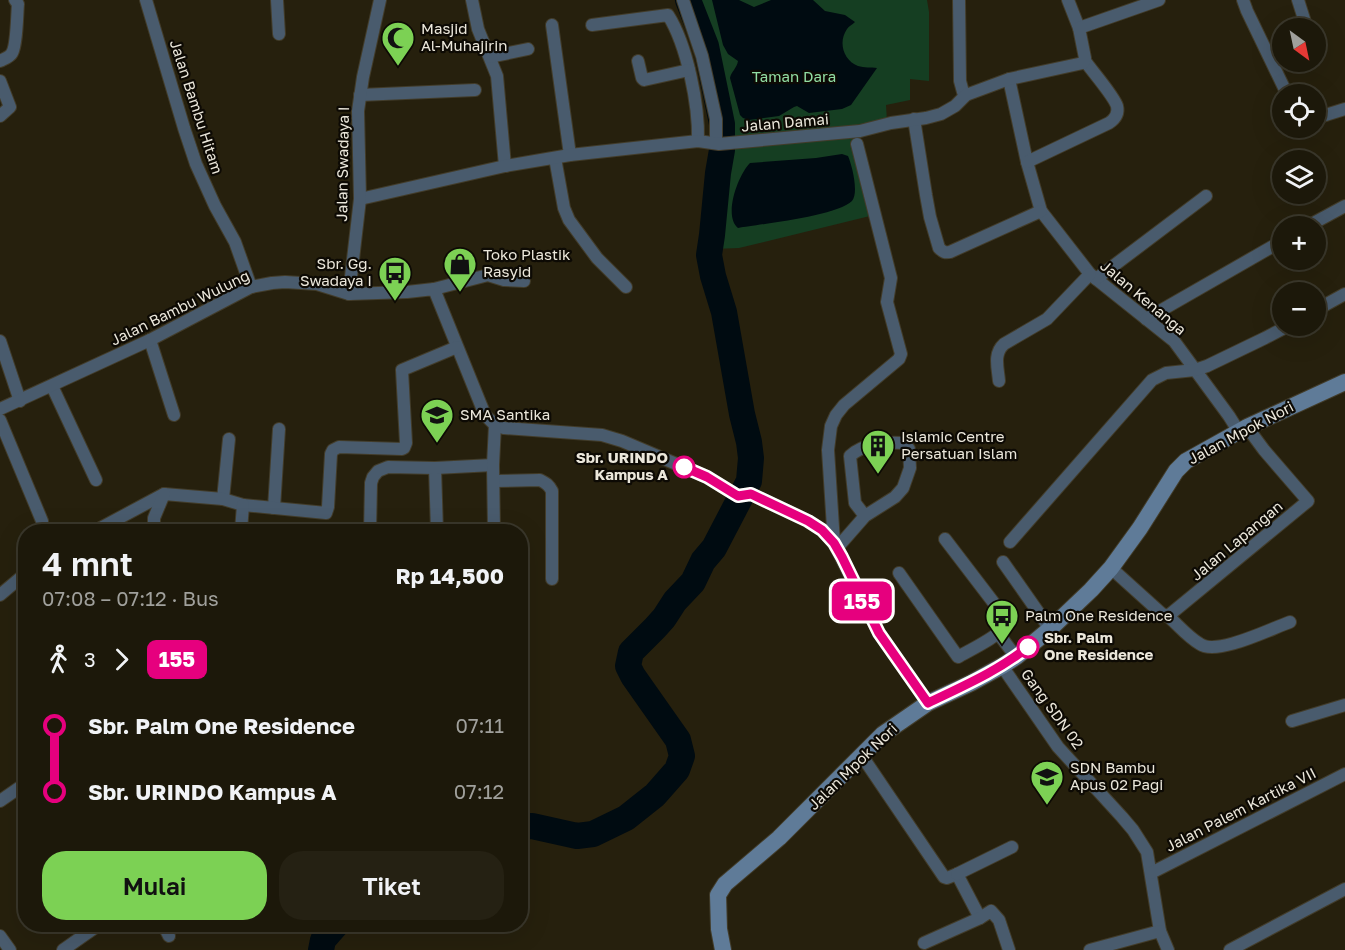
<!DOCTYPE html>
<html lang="id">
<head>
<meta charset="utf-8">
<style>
  :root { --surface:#1c180a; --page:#252113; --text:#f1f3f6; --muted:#a0a09c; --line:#3a372b; --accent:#7cd154 }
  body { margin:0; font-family:"Golos Text",sans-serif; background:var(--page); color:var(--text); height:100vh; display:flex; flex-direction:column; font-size:22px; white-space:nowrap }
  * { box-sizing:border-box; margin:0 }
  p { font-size:20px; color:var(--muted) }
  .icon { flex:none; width:33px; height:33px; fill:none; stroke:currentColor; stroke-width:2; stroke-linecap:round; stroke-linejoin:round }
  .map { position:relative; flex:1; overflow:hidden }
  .sheet { position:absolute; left:18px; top:524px; width:510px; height:408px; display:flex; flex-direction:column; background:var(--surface); border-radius:24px; box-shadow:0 6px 24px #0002,0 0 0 2px var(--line) }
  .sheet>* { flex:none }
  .badge { padding:0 12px; border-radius:9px; font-size:21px; line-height:39px }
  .needle { width:39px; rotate:147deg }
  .fabs { position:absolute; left:1272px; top:18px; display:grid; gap:12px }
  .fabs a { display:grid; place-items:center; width:54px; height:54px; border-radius:50%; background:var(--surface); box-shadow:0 6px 24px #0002,0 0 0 2px var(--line); font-size:30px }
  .map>.badge { position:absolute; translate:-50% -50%; box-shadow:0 0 0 3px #fff }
  .legs { display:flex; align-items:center; gap:9px; height:66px; padding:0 24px; font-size:20px }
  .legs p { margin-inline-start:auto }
  .headline { display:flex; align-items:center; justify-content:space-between; height:102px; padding:0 24px }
  h1 { font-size:33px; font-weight:600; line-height:45px }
  .cta { display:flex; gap:12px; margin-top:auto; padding:12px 24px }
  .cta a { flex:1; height:69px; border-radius:24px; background:var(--accent); color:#111; font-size:24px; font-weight:600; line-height:69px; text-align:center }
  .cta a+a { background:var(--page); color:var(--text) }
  ul { padding:0 24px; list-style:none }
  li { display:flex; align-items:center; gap:21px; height:66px; font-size:22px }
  li i { display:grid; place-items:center; width:9px; height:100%; margin:0 8px; background:currentColor }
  li i::after { content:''; width:15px; height:15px; margin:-8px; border:4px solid; border-radius:50%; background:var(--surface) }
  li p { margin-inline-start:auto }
  li:first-child i { background:linear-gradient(#0000 50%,currentColor 0) }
  li:last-child i { background:linear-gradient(currentColor 50%,#0000 0) }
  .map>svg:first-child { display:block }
</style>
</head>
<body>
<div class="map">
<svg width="1345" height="950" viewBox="0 0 1345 950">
  <rect width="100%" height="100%" fill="#26200d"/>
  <polygon fill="#153e22" points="692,0 927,0 929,12 929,81 910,79 910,100 886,105 887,122 853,128 857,149 874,215 739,248 713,249 718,195 726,130 710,51"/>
  <g fill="#000b11">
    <path d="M712 0H739L754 7 771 0H813L825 11 845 15 855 22C852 25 849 26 847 29 838 42 843 60 858 66 864 68 871 67 877 68L851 105 842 109 809 113 797 106 794 107 779 116 749 120 743 118 740 115 730 78C731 72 737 68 738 61L728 54 723 45Z"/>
    <path d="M842 154 848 156C852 165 859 193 852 201 837 216 761 224 738 228 723 216 738 175 750 163L816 158Z"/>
  </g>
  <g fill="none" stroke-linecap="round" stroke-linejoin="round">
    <g stroke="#000b11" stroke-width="26">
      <polyline points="520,827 532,826 577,836 593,834 626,818 655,795 677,770 682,756 678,740 633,676 628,666 631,652 655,628 664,618 675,601 693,582 703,561 714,548 749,481 751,458 749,442 742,414 724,312 713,276 709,255 712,235 718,173 722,150 722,124 706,46 688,0"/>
      <polyline points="321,950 323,940 337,924"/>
    </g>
    <g stroke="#423c2a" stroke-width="14">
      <g id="street">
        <polyline points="146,0 184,128 196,164 215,206 235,242 251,287"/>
        <polyline points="277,0 279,34"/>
        <polyline points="472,0 478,29 497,76 505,166"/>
        <polyline points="683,0 702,56 716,119 716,143"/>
        <polyline points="959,0 960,81 963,92 966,95"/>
        <polyline points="1068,0 1079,28"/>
        <polyline points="1243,0 1247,11 1287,94"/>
        <polyline points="1298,0 1305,22"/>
        <polyline points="552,25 570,155"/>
        <path d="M592 25 668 15C687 45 699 105 698 141"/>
        <polyline points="490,57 528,49"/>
        <path d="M0 61C4 59 10 57 12 53 17 45 17 14 18 4L15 0"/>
        <polyline points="638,61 642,78 644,80 689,70"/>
        <polyline points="1009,79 1027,162 1041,211 1090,274 1174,341 1229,416 1239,432"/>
        <polyline points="0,81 10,107 0,116"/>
        <polyline points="360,95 475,90"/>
        <polyline points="1316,118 1345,109"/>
        <path d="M914 119 926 195 930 217 939 248C943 252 945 253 950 252L1041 211"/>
        <polyline points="555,158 564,208 569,220 597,258 626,287"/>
        <path d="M1027 162 1109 123C1115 119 1119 114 1117 106 1114 96 1092 71 1085 61"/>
        <polyline points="360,199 505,166 570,155 698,141 719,144 860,131 891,123 926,118 941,114 955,106 966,95 1009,79 1083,63 1085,58 1079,28 1159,0"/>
        <polyline points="1308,226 1345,206"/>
        <polyline points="1096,279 1206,196"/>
        <polyline points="434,289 488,275 504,280 524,281"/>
        <polyline points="349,294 360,199 358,111 363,77 380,0"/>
        <polyline points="1316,310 1345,294"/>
        <polyline points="1146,319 1282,241"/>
        <polyline points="150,340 174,415"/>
        <polyline points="0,341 20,401"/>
        <path d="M999 381C998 368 993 354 1004 344L1047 319 1090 274"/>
        <polyline points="52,386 96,480"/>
        <polyline points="0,409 150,340 251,287 272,283 285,282 317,284 349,294 407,292 434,289 485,415 495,425 504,428 602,435 622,441 707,477 738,496 751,494 808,521 822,530 834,543 879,633 928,703"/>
        <polyline points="0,420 42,521"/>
        <polyline points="435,468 437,531"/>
        <path d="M494 481 540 480C546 483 549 485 552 491V579"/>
        <polyline points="223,499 229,439"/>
        <polyline points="274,508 279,429"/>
        <polyline points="95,531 164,494 223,499 243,505 326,513 328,507 331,454 333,450 339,447 402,449 404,448 406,443 402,370 457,347"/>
        <polyline points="154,531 154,518 164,494"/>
        <polyline points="241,531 243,505"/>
        <polyline points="370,531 371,483 373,477 378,471 388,467 435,468 493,465"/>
        <polyline points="494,531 493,465 495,425"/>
        <polyline points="1010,542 1152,380 1166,373 1195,370 1207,366 1265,338 1288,326"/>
        <polyline points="834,543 828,450 831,426 836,415 844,405 899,359 901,354 887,302 891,278 857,144"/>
        <path d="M837 548 865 516 895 497 903 488 910 468 909 449 904 443C885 442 864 443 850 456L855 503 865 516"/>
        <polyline points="1003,562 1050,629"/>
        <polyline points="1111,568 1162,614 1168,616 1308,501 1264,450 1247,427"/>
        <path d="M899 573 958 657C968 651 1000 636 1004 626 1006 620 1002 616 1000 611L945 539"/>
        <polyline points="0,595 26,573"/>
        <path d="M1168 616C1178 625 1188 637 1200 644 1217 656 1270 629 1290 622"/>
        <polyline points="998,633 1016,657"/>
        <polyline points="1002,666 1058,747 1122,817 1133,830 1147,852 1160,931 1168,950"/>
        <polyline points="1292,721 1345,705"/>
        <polyline points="862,756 944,877 947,878 957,874 980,918"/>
        <polyline points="0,801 26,783"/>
        <polyline points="1151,873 1345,774"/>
        <polyline points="957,874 1012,847"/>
        <polyline points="163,924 169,936"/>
        <polyline points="0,936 10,950"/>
        <polyline points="924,943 980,918 991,911 999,920 1009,950"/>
        <polyline points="63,950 100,924"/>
        <polyline points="1090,950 1160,931"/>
        <polyline points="1230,950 1345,889"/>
      </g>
    </g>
    <g stroke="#423c2a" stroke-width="18">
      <polyline id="secondary" points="723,950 719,929 718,895 725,884 779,838 883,734 928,703 971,683 1002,666 1016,657 1050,629 1091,590 1111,568 1140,528 1176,471 1186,461 1247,427 1345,382"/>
    </g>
    <use href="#street" stroke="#495b6d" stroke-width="12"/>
    <use href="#secondary" stroke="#5f7b98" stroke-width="16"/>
  </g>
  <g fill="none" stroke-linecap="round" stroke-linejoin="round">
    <g stroke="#fff" stroke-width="14">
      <path id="line-1" d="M684 467 707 477 733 493 738 496 751 494 808 521 822 530 834 543 842 557 879 633 928 703C963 686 998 671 1028 647"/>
    </g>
    <use href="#line-1" stroke="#e6007e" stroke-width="9"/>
  </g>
  <defs>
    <g id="mosque-pin" transform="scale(1.725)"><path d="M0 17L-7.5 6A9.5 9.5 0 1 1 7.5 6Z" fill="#7cd154" stroke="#0d0a04"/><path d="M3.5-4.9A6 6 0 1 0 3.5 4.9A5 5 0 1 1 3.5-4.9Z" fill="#111"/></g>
    <g id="shop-pin" transform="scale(1.725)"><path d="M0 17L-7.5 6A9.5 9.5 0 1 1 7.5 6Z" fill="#7cd154" stroke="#0d0a04"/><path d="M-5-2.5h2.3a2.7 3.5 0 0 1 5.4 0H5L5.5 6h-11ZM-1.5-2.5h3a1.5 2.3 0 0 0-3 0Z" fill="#111"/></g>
    <g id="bus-pin" transform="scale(1.725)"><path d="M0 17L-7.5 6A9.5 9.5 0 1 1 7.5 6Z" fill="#7cd154" stroke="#0d0a04"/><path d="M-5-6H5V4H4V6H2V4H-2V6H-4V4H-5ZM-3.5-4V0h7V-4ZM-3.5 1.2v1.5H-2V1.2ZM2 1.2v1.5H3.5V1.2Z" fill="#111"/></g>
    <g id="school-pin" transform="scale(1.725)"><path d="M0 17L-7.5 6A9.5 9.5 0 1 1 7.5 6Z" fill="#7cd154" stroke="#0d0a04"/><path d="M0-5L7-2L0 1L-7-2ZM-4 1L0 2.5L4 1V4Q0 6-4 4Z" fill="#111"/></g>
    <g id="building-pin" transform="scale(1.725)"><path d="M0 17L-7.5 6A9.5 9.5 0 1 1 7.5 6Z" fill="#7cd154" stroke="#0d0a04"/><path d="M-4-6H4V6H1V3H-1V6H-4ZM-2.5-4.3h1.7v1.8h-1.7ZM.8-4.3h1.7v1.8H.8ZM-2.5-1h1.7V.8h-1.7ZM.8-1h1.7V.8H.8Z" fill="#111"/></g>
  </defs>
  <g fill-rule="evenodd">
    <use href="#mosque-pin" x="398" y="38"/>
    <use href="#shop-pin" x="460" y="264"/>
    <use href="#bus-pin" x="395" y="273"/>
    <use href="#school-pin" x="437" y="415"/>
    <use href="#building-pin" x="878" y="446"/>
    <use href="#bus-pin" x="1002" y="616"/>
    <use href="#school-pin" x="1047" y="777"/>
  </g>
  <g fill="#fff" stroke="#e6007e" stroke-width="3">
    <circle cx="684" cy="467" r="10"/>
    <circle cx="1028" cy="647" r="10"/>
  </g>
  <g text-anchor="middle" stroke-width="4.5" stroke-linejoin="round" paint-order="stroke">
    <g font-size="15" fill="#ebe7db" stroke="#0d0a04" text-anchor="start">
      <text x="421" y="34">Masjid<tspan x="421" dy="17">Al-Muhajirin</tspan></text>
      <text x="483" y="260">Toko Plastik<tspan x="483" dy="17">Rasyid</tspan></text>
      <text x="372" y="269" text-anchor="end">Sbr. Gg.<tspan x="372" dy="17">Swadaya I</tspan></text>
      <text x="460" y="420">SMA Santika</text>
      <text x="901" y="442">Islamic Centre<tspan x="901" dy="17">Persatuan Islam</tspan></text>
      <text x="1025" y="621">Palm One Residence</text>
      <text x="1070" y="773">SDN Bambu<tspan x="1070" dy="17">Apus 02 Pagi</tspan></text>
    </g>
    <g font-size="15" fill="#92dea4" stroke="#0d0a04">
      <text x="794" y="82">Taman Dara</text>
    </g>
    <g font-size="15" fill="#ebe7db" stroke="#0d0a04">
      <text transform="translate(196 107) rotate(72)" y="5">Jalan Bambu Hitam</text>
      <text transform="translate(785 123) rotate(-5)" y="5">Jalan Damai</text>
      <text transform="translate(343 164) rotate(-89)" y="5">Jalan Swadaya I</text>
      <text transform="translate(1143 298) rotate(40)" y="5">Jalan Kenanga</text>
      <text transform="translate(180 308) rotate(-26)" y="5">Jalan Bambu Wulung</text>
      <text transform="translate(1241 433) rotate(-28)" y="5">Jalan Mpok Nori</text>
      <text transform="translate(1237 541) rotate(-40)" y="5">Jalan Lapangan</text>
      <text transform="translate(1052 709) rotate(54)" y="5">Gang SDN 02</text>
      <text transform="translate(853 767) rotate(-44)" y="5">Jalan Mpok Nori</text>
      <text transform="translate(1241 810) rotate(-27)" y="5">Jalan Palem Kartika VII</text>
    </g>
    <g font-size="15" font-weight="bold" fill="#ebe7db" stroke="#0d0a04" text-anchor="end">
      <text x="668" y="463">Sbr. URINDO<tspan x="668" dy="17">Kampus A</tspan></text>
      <text x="1044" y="643" text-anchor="start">Sbr. Palm<tspan x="1044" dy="17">One Residence</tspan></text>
    </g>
  </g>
</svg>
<div class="fabs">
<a><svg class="needle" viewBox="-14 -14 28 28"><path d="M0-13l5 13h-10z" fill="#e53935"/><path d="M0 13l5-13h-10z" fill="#a0a09c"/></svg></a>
<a><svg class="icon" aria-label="locate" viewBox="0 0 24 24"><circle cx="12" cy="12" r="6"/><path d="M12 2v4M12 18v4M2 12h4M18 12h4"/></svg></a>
<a><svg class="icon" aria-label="layers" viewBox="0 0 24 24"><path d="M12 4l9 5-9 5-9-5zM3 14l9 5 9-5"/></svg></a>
<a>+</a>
<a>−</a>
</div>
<b class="badge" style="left:862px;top:601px;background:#e6007e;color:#fff">155</b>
<section class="sheet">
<div class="headline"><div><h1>4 mnt</h1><p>07:08 – 07:12 · Bus</p></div><b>Rp 14,500</b></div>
<div class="legs"><svg class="icon" aria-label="walk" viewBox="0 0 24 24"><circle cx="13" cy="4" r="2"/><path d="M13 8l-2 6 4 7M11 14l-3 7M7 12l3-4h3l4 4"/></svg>3<svg class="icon" aria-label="forward" viewBox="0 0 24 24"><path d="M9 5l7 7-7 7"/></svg><b class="badge" style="background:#e6007e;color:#fff">155</b></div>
<ul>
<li><i style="color:#e6007e"></i><b>Sbr. Palm One Residence</b><p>07:11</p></li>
<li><i style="color:#e6007e"></i><b>Sbr. URINDO Kampus A</b><p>07:12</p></li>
</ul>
<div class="cta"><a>Mulai</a><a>Tiket</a></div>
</section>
</div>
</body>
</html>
